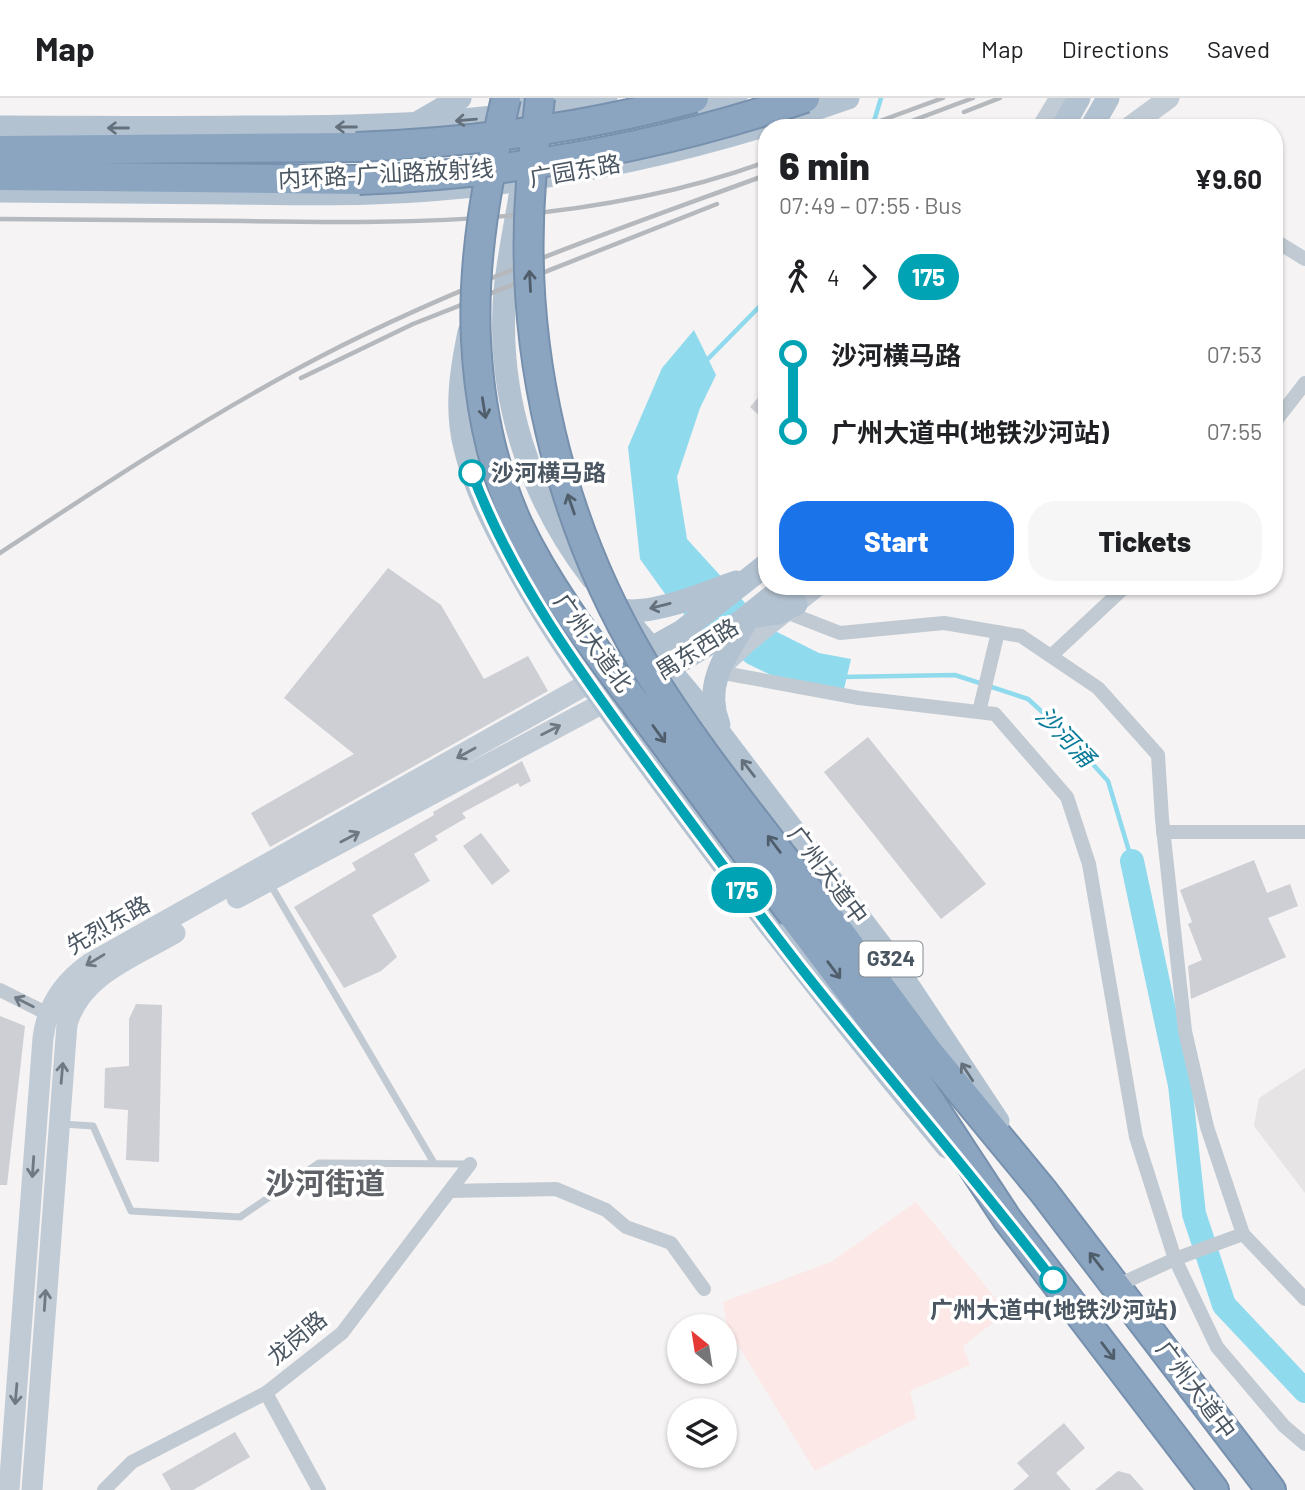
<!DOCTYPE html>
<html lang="en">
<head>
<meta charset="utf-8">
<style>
  :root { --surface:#fff; --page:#f6f6f6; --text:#202124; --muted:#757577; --line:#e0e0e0; --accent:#1a73e8 }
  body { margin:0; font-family:Barlow,"Noto Sans SC",sans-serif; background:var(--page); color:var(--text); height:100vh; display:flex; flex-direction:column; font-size:26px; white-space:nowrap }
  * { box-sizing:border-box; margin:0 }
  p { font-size:23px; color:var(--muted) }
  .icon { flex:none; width:38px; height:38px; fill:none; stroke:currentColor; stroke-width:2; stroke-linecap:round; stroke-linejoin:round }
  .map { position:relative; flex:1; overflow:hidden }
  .sheet { position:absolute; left:758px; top:21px; width:525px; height:476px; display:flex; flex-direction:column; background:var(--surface); border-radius:28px; box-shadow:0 2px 5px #0004 }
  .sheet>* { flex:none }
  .badge { padding:0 14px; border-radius:23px; font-size:24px; line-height:46px }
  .needle { width:46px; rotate:330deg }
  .buttons { position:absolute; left:667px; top:1216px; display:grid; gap:14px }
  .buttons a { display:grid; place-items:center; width:70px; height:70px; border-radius:50%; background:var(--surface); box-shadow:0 2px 5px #0004; font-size:35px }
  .map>.badge { position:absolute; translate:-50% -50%; box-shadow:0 0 0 4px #fff }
  .legs { display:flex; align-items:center; gap:10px; height:77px; padding:0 21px; font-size:23px }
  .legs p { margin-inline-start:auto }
  .summary { display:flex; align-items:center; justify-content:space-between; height:119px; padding:0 21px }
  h1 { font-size:38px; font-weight:800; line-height:52px }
  .action { display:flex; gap:14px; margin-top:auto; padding:14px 21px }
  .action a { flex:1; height:80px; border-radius:28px; background:var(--accent); color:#fff; font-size:28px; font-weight:800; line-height:80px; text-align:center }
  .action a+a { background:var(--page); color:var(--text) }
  ul { padding:0 21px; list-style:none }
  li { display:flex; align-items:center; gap:24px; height:77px; font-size:26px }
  li i { display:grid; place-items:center; width:10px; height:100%; margin:0 9px; background:currentColor }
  li i::after { content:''; width:18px; height:18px; margin:-9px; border:5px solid; border-radius:50%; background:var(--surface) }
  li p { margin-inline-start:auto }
  li:first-child i { background:linear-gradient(#0000 50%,currentColor 0) }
  li:last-child i { background:linear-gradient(currentColor 50%,#0000 0) }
  header { display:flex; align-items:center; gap:42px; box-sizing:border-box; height:98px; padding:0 35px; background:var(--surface); border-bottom:2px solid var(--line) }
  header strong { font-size:33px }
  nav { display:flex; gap:38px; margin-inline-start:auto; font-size:24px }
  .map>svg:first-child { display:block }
</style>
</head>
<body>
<header>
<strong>Map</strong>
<nav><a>Map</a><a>Directions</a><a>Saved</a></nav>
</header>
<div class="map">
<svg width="1305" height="1392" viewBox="0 0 1305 1392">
  <rect width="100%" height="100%" fill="#f5f3f3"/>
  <polygon fill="#e6e4e5" points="1305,970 1305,1095 1254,1028 1259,1000"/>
  <polygon fill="#fce8e6" points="916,1104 1007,1214 963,1248 970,1267 910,1293 916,1320 815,1373 727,1229 723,1204 831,1164"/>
  <polygon fill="#90daee" points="694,232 716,277 700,310 677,379 687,441 767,529 819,555 851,561 844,591 773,578 748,566 700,532 668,500 640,461 628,349 662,270"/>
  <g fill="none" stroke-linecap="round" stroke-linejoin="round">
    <g stroke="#90daee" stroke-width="4.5">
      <polyline points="872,30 881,0"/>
      <polyline points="706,263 766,202"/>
      <polyline points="841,579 955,577 1028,601 1063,633 1108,683 1132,763"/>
    </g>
    <polyline stroke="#90daee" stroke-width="24" points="1132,763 1180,987 1194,1116 1224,1207 1305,1293"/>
  </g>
  <g fill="#cdcfd5">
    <polygon points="766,290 766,324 750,309"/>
    <polygon points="388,470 441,507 484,581 528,558 548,593 270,749 251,715 354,656 284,600"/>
    <polygon points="868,639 986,786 941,821 824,674"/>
    <polygon points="522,663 531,683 520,689 518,685 462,715 466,720 435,738 438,742 414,756 430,783 372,817 397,859 381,873 344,890 294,809 356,772 352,765 434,717 433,714"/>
    <polygon points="481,735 510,773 492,787 463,748"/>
    <polygon points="1254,762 1267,795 1290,786 1298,808 1268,820 1286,859 1191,901 1188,868 1202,862 1188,826 1192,824 1180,792"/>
    <polygon points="136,906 162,907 159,1064 126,1062 128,1012 104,1010 105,970 129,968 129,921"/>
    <polygon points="0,918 25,928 7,1087 0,1087"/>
    <polygon points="1064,1325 1085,1350 1056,1375 1071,1392 1013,1392 1029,1378 1017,1365"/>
    <polygon points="235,1334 250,1359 193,1392 171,1392 162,1376"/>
    <polygon points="1118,1373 1130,1376 1144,1392 1095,1392"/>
  </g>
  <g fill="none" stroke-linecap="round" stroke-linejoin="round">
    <g stroke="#7690ad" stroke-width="32">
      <g id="highway">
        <polyline points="0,52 356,49"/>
        <polyline points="0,78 359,82"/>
        <polyline points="815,801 930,956 1043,1093 1271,1392"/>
        <polyline points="793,817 908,970 1007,1121 1214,1392"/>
      </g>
    </g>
    <g stroke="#c1cad2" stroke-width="7">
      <polyline points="269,784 434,1065"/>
      <polyline points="62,1026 93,1028 131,1113 240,1119 319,1065 469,1066"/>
    </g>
    <g stroke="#c1cad2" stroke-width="14">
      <polyline points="1274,142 1305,161"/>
      <polyline points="1274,325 1305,285"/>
      <polyline points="786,514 840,535 944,525 1021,538 1098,590 1158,657 1162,721 1185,933 1207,1029 1243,1136 1305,1201"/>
      <polyline points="1051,558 1126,488"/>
      <polyline points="718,574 859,600 995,616 1067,699 1089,766 1136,1039 1175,1161 1217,1249 1284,1328 1305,1346"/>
      <polyline points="979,614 998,534"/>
      <polyline points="1163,734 1305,734"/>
      <polyline points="0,892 48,916"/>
      <polyline points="450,1093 556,1091 606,1112 626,1129 671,1145 704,1191"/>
      <polyline points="1116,1188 1175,1161 1243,1136"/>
      <polyline points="266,1295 319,1392"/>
      <polyline points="104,1392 132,1364 266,1295 342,1235 470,1066"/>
    </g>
    <g stroke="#c1cbd6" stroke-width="21">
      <polyline points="1042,30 1060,0"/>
      <polyline points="1128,30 1169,0"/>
      <polyline points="728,562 746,545 817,488"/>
      <polyline points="237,800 603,605"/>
      <path d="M9 1392 43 940C47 908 62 885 89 866L589 585"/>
      <path d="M32 1392 67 926C81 877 134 859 175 835"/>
    </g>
    <g stroke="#b3c2d1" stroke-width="23">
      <polyline points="674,18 736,0"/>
      <polyline points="419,24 460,0"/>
      <path d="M0 29C82 29 164 30 245 29 367 29 487 27 606 0"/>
      <polyline points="1062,30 1079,0"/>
      <polyline points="1091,30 1108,0"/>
      <polyline points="500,84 522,0"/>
      <path d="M0 93C78 94 156 95 233 95 299 96 364 97 430 92 573 81 713 48 848 0"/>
      <path d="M520 98C515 129 508 161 505 193 496 297 529 398 592 480"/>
      <path d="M469 234C461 273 455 311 465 350 474 388 491 422 510 457 548 529 596 595 644 660 741 793 842 923 947 1049"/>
      <path d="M617 511C648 520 705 495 736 484"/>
      <polyline points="749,519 778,515 796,506"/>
      <polyline points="630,525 693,600 888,857 998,1023"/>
      <polyline points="659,576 724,537 785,488"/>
      <polyline points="598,580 682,533 766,467"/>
      <path d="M719 627C704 589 723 561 743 529"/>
    </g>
    <use href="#highway" stroke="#8ba5c1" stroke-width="28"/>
    <g stroke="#b5b8bd" stroke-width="4.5">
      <polyline points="964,14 1000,0"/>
      <polyline points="861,30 943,0"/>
      <polyline points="893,30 973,0"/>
      <path d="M0 121C81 121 162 122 244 123 423 126 595 126 766 64"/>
      <polyline points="301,280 413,226 717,106"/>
      <path d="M0 455C97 391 195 326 297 271 446 190 608 135 766 77"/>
    </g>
    <g stroke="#7690ad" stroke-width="32" stroke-linecap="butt">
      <g id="highway-bridge">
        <path d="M506 0C488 79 472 160 476 242 479 304 492 370 518 427 551 496 599 556 644 617 694 684 743 751 793 817"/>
        <path d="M540 0C537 28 533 56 531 84 518 250 558 423 644 566 694 649 757 724 815 801"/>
        <path d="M356 49C469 45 584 30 694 0"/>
        <path d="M359 82C511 76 661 49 805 0"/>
      </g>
    </g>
    <use href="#highway-bridge" stroke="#8ba5c1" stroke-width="28"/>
  </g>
  <defs><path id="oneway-shaft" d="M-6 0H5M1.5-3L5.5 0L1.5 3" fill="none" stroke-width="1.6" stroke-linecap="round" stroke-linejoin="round" transform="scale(1.75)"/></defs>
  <g stroke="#64717d">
    <use href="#oneway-shaft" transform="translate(466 22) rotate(175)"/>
    <use href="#oneway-shaft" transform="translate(346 29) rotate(180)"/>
    <use href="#oneway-shaft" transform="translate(118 30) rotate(180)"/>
    <use href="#oneway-shaft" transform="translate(660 508) rotate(166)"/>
    <use href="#oneway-shaft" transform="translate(748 670) rotate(-128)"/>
    <use href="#oneway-shaft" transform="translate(967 974) rotate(-123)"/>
  </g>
  <g stroke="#505e6b">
    <use href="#oneway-shaft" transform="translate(530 183) rotate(-93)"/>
    <use href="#oneway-shaft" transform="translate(484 310) rotate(81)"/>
    <use href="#oneway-shaft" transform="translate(571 406) rotate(-109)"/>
    <use href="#oneway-shaft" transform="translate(659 636) rotate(54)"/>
    <use href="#oneway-shaft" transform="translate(774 746) rotate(-127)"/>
    <use href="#oneway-shaft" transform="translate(834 872) rotate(53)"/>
    <use href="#oneway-shaft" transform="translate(1096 1163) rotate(-128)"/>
    <use href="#oneway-shaft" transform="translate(1108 1253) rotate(53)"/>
  </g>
  <g stroke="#6e7984">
    <use href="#oneway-shaft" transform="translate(551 632) rotate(-27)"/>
    <use href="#oneway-shaft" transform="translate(466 655) rotate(151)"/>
    <use href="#oneway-shaft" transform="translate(350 739) rotate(-28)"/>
    <use href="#oneway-shaft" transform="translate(95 862) rotate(149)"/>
    <use href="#oneway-shaft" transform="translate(62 975) rotate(-85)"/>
    <use href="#oneway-shaft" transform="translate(33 1069) rotate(94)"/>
    <use href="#oneway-shaft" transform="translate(45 1202) rotate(-86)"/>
    <use href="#oneway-shaft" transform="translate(16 1296) rotate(95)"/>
  </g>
  <use stroke="#6e7983" href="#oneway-shaft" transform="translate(24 904) rotate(-153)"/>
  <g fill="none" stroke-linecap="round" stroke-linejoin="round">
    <g stroke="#fff" stroke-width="16">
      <path id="line-1" d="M472 375C513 485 586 582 655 676 703 741 751 806 801 870 884 975 972 1076 1053 1182"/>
    </g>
    <use href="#line-1" stroke="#00a3b4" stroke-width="10"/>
  </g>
  <g fill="#fff" stroke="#00a3b4" stroke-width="3.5">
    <circle cx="472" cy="375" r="12"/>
    <circle cx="1053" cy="1182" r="12"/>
  </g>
  <g text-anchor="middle" stroke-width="7" stroke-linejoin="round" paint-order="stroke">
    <rect fill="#fff" stroke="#808990" stroke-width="2" x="859.5" y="843.5" width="63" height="35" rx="5"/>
    <g font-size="21" font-weight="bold" fill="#4a5661">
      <text x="891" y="868">G324</text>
    </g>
    <g font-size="23" fill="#4a5661" stroke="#fff">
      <text transform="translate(575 73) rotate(-10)" y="8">广园东路</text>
      <text transform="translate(386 76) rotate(-3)" y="8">内环路-广汕路放射线</text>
      <text transform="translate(593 545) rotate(54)" y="8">广州大道北</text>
      <text transform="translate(697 551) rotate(-32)" y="8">禺东西路</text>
      <text transform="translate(828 777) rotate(53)" y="8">广州大道中</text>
      <text transform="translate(108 827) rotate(-30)" y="8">先烈东路</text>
      <text transform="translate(297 1240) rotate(-40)" y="8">龙岗路</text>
      <text transform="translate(1196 1292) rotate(53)" y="8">广州大道中</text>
    </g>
    <g font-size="23" font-weight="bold" fill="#4a5661" stroke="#fff" text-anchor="start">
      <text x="491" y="383">沙河横马路</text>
      <text x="1053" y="1220" text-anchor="middle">广州大道中(地铁沙河站)</text>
    </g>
    <g font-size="24" font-style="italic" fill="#0c7c9b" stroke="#fff">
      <text transform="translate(1065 639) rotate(46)" y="8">沙河涌</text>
    </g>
    <g font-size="30" font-weight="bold" fill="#5f6368" stroke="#fff">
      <text x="325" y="1096">沙河街道</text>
    </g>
  </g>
</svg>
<div class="buttons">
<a><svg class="needle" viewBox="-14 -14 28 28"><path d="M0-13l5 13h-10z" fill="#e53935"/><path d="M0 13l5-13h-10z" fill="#757577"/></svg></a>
<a><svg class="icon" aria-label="layers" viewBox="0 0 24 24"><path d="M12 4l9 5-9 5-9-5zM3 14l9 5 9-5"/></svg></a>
</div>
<b class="badge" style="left:742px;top:792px;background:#00a3b4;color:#fff">175</b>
<section class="sheet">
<div class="summary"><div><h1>6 min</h1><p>07:49 – 07:55 · Bus</p></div><b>¥9.60</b></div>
<div class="legs"><svg class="icon" aria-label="walk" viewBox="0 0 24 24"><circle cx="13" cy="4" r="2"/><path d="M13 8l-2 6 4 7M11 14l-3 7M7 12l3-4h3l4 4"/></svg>4<svg class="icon" aria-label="forward" viewBox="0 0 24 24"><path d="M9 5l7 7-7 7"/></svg><b class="badge" style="background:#00a3b4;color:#fff">175</b></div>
<ul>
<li><i style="color:#00a3b4"></i><b>沙河横马路</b><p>07:53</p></li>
<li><i style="color:#00a3b4"></i><b>广州大道中(地铁沙河站)</b><p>07:55</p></li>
</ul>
<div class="action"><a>Start</a><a>Tickets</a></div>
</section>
</div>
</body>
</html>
